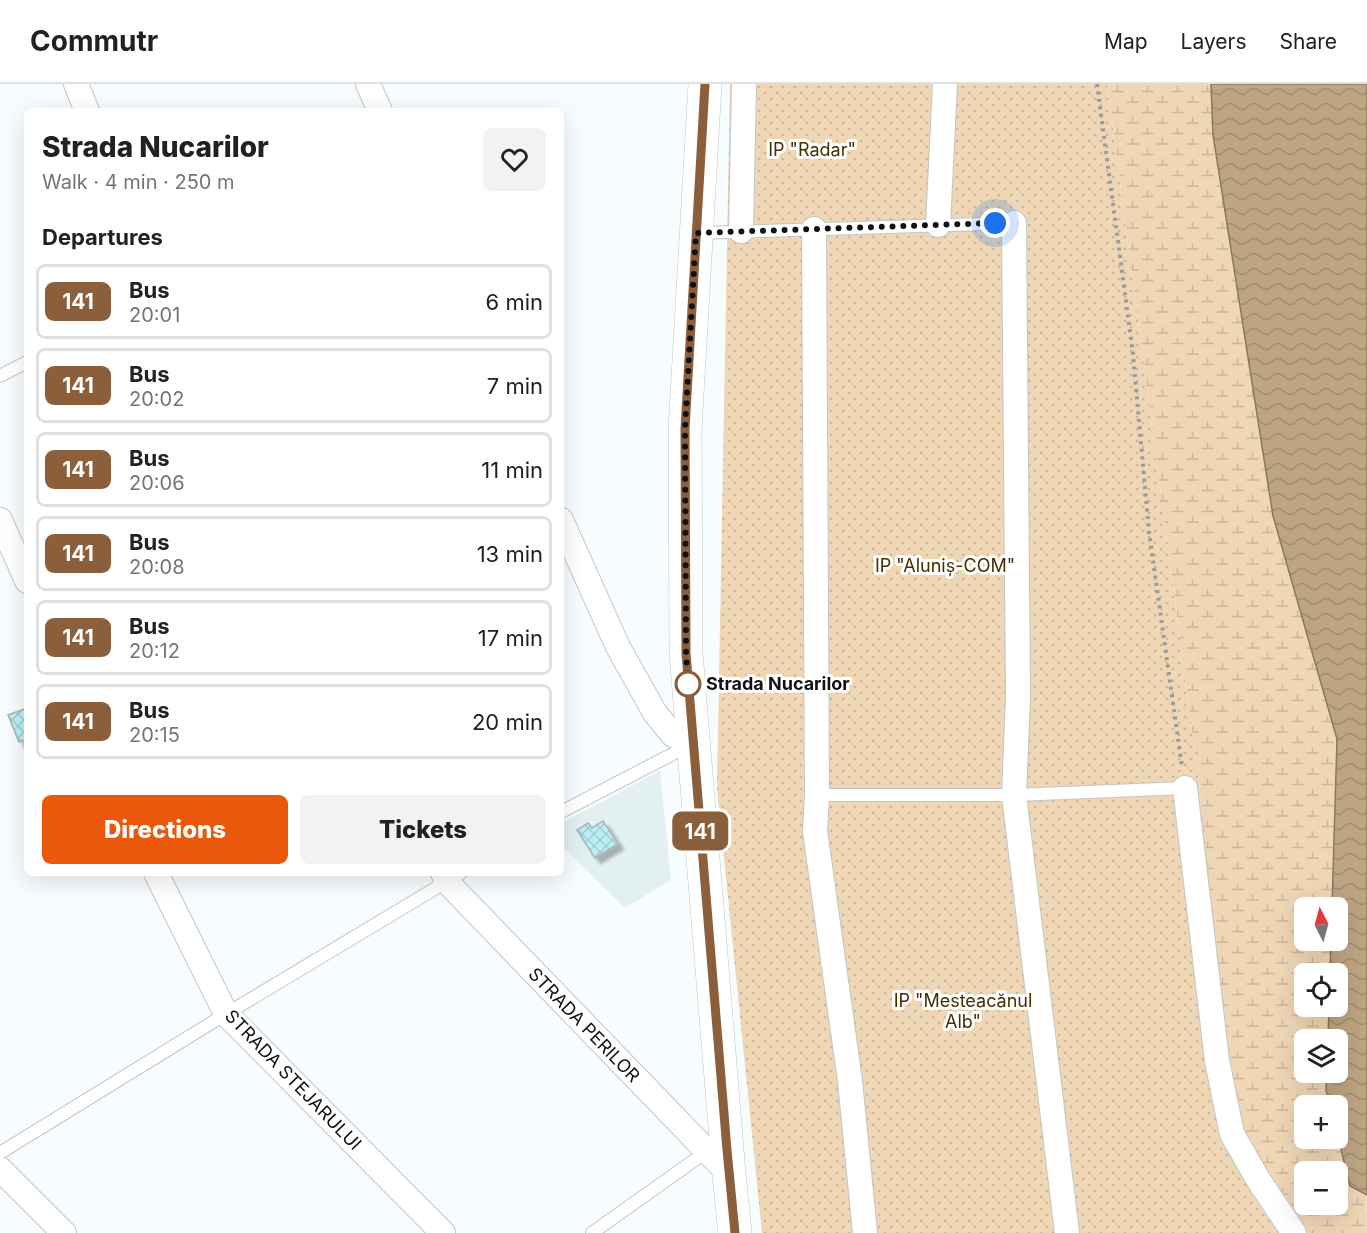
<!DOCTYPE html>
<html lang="en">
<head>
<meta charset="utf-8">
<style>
  :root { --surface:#fff; --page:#f2f2f2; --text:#202124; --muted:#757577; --line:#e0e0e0; --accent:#ea580c }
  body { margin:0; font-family:Inter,sans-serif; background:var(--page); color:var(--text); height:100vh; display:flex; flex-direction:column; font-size:22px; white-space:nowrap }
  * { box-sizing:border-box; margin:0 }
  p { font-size:20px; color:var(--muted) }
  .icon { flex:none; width:33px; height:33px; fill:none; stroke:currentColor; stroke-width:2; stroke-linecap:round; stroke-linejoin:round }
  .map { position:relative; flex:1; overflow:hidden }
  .details { position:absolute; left:24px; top:24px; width:540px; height:768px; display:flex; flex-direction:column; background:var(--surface); border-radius:9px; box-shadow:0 6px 24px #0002 }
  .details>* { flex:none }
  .badge { padding:0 12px; border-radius:9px; font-size:21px; line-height:39px }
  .needle { width:39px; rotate:354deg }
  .tools { position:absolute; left:1294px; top:813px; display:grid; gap:12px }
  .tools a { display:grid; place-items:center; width:54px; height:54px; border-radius:9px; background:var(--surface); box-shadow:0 6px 24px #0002; font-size:30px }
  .you { position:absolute; width:30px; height:30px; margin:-15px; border:4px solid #fff; border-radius:50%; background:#1a73e8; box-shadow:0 0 0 9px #1a73e833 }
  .map>.badge { position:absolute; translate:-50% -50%; box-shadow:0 0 0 3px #fff }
  h2 { padding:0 18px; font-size:22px; line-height:54px }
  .round { display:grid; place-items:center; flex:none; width:63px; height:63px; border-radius:9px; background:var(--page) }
  .summary { display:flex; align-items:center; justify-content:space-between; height:102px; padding:0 18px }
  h1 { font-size:28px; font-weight:800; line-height:45px }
  .primary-button { display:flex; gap:12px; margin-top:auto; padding:12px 18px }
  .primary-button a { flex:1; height:69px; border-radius:9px; background:var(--accent); color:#fff; font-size:24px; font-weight:800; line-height:69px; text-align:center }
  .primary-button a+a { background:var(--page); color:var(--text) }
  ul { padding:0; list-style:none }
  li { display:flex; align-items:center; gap:18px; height:75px; margin:0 12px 9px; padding:0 6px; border:3px solid var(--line); border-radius:9px }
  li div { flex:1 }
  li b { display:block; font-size:22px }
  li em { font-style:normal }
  li .badge { min-width:66px; font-weight:700; text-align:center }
  header { display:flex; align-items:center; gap:36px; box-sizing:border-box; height:84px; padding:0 30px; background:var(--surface); border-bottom:2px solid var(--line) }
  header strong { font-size:28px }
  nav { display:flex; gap:33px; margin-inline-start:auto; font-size:21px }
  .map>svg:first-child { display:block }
</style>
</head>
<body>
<header>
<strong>Commutr</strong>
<nav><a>Map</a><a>Layers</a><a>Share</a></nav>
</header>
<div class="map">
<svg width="1367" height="1149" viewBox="0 0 1367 1149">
  <defs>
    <pattern id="green-dots" width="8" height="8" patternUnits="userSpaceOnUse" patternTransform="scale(1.5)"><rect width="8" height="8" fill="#efd6b5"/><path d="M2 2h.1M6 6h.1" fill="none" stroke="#ccb79b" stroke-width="1.8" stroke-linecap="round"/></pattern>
    <pattern id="wetland-marsh" width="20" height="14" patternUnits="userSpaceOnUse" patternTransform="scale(1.5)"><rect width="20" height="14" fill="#efd6b5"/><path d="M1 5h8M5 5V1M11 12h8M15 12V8" fill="none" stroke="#ccb79b"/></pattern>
    <pattern id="water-waves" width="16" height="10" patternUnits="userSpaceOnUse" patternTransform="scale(1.5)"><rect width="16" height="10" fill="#bda483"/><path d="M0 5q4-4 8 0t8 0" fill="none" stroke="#a18c70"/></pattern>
    <pattern id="building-cross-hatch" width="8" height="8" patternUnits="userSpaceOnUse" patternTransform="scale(1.5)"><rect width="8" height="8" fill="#bbeff6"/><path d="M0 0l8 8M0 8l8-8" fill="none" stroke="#a0ccd2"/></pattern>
    <filter id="shadow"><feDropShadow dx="5.5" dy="5.5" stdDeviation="1.5" flood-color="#0004"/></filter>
  </defs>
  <rect width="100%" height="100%" fill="#f7fdfe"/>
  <polygon fill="#e2f0f2" points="660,687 671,796 625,824 561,761 561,739"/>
  <polygon fill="url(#green-dots)" points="730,0 1107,0 1200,707 1254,1071 1308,1149 762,1149 717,705"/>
  <path fill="url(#wetland-marsh)" fill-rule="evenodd" d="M1107 0H1252L1361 655 1367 1149H1308L1254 1071 1230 999 1200 707ZM1305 824H1338V856H1305ZM1305 890H1338V922H1305ZM1305 956H1338V988H1305ZM1305 1022H1338V1054H1305ZM1305 1088H1338V1120H1305Z"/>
  <polygon fill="url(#water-waves)" stroke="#897861" stroke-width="1.5" points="1211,0 1367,0 1367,1111 1350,1102 1338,1053 1338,1022 1330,1021 1326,1006 1327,989 1338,988 1338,956 1328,955 1329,923 1338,922 1338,890 1330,889 1331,857 1338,856 1338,824 1332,823 1337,655 1273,432 1213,51"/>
  <g fill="url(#building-cross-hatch)" stroke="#adb2b3" stroke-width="1.5" filter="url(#shadow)">
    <polygon points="27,624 27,655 19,658 8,631"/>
    <polygon points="603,737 618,760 595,774 577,746 588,739 592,744"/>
  </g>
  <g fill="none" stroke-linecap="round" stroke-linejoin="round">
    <g stroke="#c1c7c8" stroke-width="14">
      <g id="service">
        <polyline points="697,149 1014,139"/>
        <polyline points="0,292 27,278"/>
        <polyline points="817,711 1014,711 1185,704"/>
        <polyline points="561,728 690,661"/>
        <polyline points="0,1069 226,930 461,789"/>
        <polyline points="592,1149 706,1068"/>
      </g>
    </g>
    <g stroke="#c1c7c8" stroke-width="26">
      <g id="minor">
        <polyline points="76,0 87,27"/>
        <polyline points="368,0 380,27"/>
        <polyline points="1014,139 1018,612 1014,711 1067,1149"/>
        <polyline points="938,141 945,0"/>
        <polyline points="814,145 817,711 815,747 850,997 865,1149"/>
        <polyline points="741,147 744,0"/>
        <polyline points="0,436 27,497"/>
        <polyline points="561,436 618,563 655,629 673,651 692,660"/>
        <polyline points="1185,704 1217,977 1232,1050 1259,1097 1294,1149"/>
        <polyline points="156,789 226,930 443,1149"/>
        <polyline points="443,789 447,798 729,1090"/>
        <polyline points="0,1085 64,1149"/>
      </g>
    </g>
    <g stroke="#c1c7c8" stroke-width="34">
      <polyline id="secondary" points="705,0 685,345 686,569 729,1090 735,1149"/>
    </g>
    <polyline stroke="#979b9c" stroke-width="4" stroke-dasharray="3 4.5" stroke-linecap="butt" points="1097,0 1133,270 1149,448 1182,683"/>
    <use href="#service" stroke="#fff" stroke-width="12"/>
    <use href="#minor" stroke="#fff" stroke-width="24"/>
    <use href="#secondary" stroke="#fff" stroke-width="33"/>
  </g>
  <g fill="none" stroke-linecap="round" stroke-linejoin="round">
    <g stroke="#fff" stroke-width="14">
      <polyline id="line" points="705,0 685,345 686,569 727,1066 735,1149"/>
    </g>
    <use href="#line" stroke="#8b5e3c" stroke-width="9"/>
    <polyline stroke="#0f1112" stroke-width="6" stroke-dasharray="0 10.8" points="688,600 686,569 685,345 696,149 995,139"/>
  </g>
  <circle fill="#fff" stroke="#8b5e3c" stroke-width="3" cx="688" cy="600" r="12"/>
  <g text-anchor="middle" stroke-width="6" stroke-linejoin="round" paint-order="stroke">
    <g font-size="18" fill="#472d01" stroke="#fff">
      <text x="812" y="72">IP "Radar"</text>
      <text x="945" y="488">IP "Aluniș-COM"</text>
      <text x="963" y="923">IP "Mesteacănul<tspan x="963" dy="21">Alb"</tspan></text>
    </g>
    <g font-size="18" font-weight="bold" fill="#0f1112" stroke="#fff" text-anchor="start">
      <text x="706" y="606">Strada Nucarilor</text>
    </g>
    <g font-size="18" fill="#0f1112" stroke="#fff">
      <text transform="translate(584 941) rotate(46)" y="6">STRADA PERILOR</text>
      <text transform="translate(293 996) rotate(46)" y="6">STRADA STEJARULUI</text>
    </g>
  </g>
</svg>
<div class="tools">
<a><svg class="needle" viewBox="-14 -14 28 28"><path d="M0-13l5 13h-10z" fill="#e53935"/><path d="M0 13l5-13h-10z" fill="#757577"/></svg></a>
<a><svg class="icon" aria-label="locate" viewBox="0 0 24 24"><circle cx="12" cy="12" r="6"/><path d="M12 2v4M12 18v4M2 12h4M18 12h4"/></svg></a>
<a><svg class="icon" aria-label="layers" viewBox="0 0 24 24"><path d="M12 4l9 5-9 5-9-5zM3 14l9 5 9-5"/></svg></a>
<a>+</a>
<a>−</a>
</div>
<div class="you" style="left:995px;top:139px"></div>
<b class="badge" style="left:700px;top:747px;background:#8b5e3c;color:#fff">141</b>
<section class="details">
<div class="summary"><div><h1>Strada Nucarilor</h1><p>Walk · 4 min · 250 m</p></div><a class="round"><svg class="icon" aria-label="heart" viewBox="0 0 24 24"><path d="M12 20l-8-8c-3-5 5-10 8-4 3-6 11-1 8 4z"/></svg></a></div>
<h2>Departures</h2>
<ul>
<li><span class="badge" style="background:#8b5e3c;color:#fff">141</span><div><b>Bus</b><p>20:01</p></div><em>6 min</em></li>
<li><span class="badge" style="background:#8b5e3c;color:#fff">141</span><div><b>Bus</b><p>20:02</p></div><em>7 min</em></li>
<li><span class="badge" style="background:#8b5e3c;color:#fff">141</span><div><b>Bus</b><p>20:06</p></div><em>11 min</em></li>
<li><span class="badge" style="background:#8b5e3c;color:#fff">141</span><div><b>Bus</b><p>20:08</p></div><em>13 min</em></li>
<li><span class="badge" style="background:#8b5e3c;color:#fff">141</span><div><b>Bus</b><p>20:12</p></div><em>17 min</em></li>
<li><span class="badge" style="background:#8b5e3c;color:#fff">141</span><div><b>Bus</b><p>20:15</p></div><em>20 min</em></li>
</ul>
<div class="primary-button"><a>Directions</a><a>Tickets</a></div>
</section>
</div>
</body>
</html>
